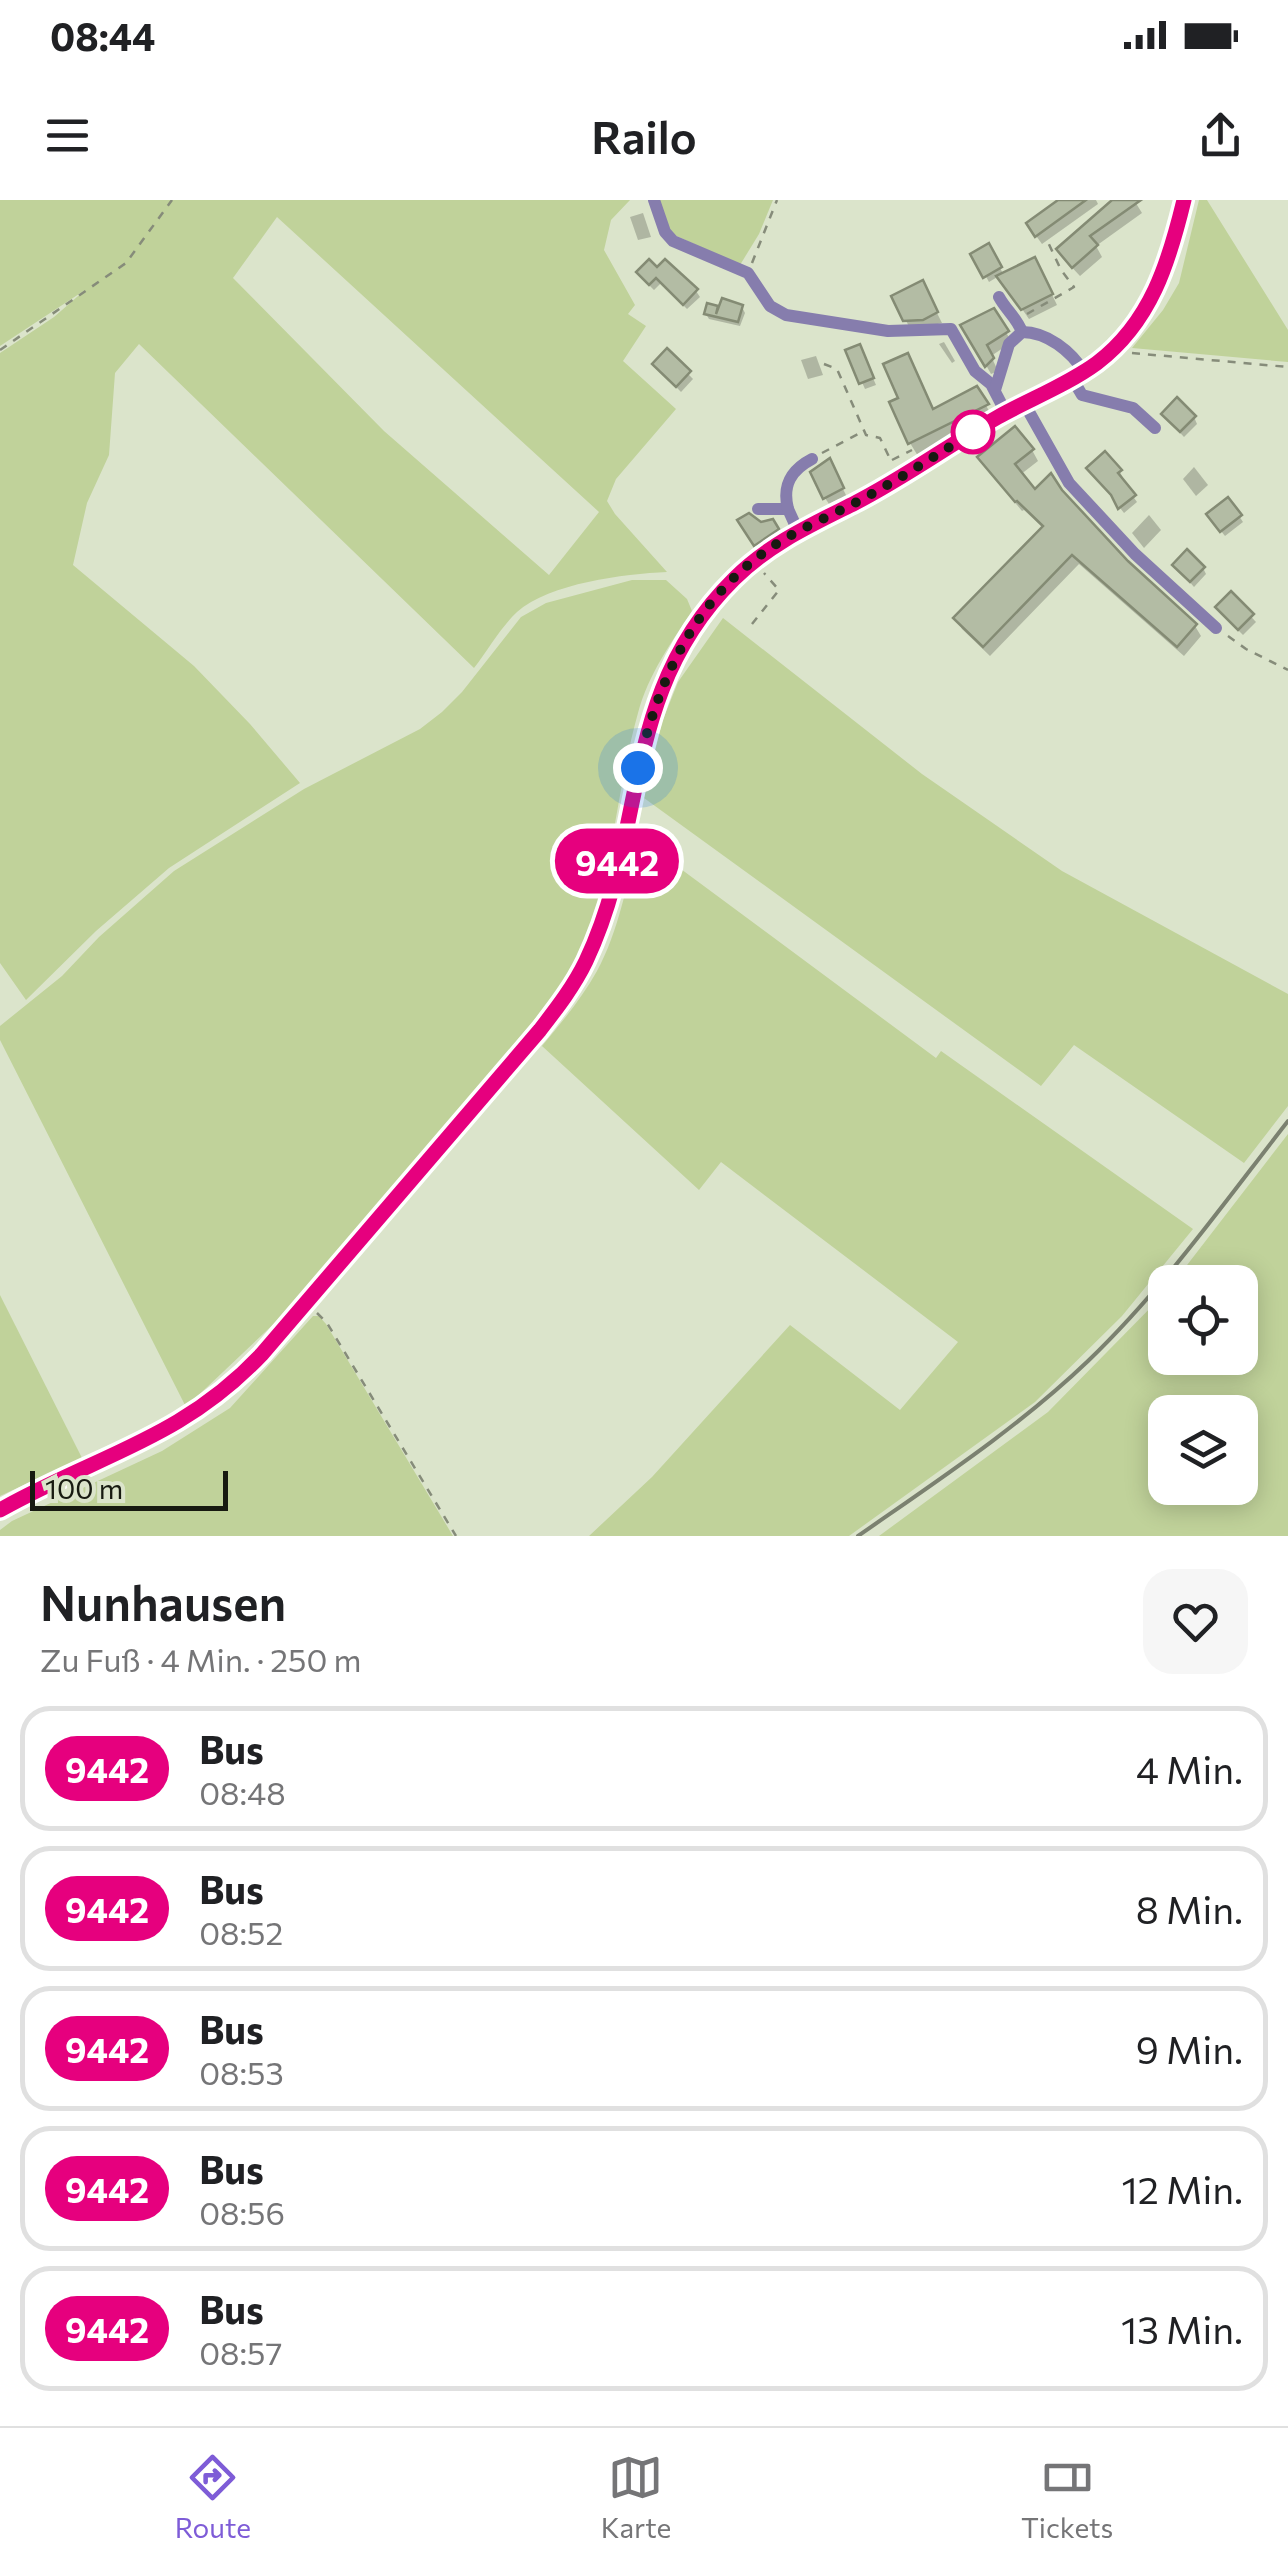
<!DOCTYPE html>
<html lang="de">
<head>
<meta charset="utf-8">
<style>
  :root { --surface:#fff; --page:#f6f6f6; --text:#202124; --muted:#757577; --line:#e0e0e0; --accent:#7e5cd7 }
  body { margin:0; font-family:Commissioner,sans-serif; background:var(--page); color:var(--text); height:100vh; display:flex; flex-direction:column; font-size:38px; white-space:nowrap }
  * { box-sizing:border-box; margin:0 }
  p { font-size:32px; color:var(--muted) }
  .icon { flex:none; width:55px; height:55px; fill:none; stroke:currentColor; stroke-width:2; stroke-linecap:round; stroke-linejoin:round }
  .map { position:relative; height:1336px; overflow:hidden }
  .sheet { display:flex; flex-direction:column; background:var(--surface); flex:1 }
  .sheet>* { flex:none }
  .badge { padding:0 20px; border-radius:32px; font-size:35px; line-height:65px }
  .fabs { position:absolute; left:1148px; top:1065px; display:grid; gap:20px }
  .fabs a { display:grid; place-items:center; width:110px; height:110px; border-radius:20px; background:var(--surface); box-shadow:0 5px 25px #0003; font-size:50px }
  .scale { position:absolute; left:30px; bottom:25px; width:198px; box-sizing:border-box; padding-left:10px; border:5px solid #171a11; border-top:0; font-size:28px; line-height:35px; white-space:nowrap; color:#171a11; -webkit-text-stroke:8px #dbe4cb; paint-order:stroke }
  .you { position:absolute; width:50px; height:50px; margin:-25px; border:8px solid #fff; border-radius:50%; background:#1a73e8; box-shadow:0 0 0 15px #1a73e833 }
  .map>.badge { position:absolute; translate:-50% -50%; box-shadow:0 0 0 5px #fff }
  .round { display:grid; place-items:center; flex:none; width:105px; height:105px; border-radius:30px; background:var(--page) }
  .summary { display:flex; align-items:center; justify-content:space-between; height:170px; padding:0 40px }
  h1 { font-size:48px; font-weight:600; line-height:75px }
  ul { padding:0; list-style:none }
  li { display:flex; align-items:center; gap:30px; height:125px; margin:0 20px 15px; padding:0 20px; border:5px solid var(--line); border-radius:30px }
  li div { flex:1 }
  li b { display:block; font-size:38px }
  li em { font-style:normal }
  li .badge { min-width:110px; font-weight:700; text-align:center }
  .status { display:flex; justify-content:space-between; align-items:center; height:70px; padding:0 50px; background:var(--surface); direction:ltr }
  .status svg { height:28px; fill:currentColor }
  header { display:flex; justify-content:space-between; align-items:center; height:130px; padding:0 40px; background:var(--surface); font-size:45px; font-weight:600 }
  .menu { display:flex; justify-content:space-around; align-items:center; height:140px; border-top:2px solid var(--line); background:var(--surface); font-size:28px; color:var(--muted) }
  .menu a { display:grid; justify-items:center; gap:5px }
  .menu .selected { color:var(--accent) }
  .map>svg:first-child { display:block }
</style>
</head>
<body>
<div class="status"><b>08:44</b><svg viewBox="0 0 49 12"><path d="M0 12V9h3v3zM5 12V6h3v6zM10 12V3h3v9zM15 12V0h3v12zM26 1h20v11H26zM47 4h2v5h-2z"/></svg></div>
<header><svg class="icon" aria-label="menu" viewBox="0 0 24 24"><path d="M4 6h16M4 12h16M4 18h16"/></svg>Railo<svg class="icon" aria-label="share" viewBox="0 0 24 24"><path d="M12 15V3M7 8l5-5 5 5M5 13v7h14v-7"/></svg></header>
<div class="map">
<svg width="1288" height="1336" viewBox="0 0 1288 1336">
  <rect width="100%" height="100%" fill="#dbe4cb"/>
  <g fill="#c0d29a" fill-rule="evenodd">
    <path d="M0 0H630L611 20 604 50 635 105 628 114 646 126 623 161 676 209 616 279 607 301 615 314 667 372C624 374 550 383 517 412 501 427 488 450 474 468L139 144 115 173 109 255 87 303 73 365 194 466 250 524 300 583 169 668 96 731 26 800 0 763V153L54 117 85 90 0 146ZM277 17 599 312 549 375 384 231 233 78Z"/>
    <polygon points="659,0 773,0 759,34 740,65 670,33"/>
    <polygon points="1199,0 1207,0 1288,130 1288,162 1132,148 1163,110 1179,83"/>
    <path d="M632 380H666L687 399 692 411C671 443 648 475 638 513 612 605 613 703 562 787L300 1099 186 1207 0 840V826L62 776 99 737 174 671 304 589 420 529 442 512 462 492 521 417 546 403Z"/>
    <polygon points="723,418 922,574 1062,671 1288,794 1288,906 1244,963 1074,845 1041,886 644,598 662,522 678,482"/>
    <path d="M639 638 936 858 941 851 1193 1029 1122 1116 1035 1202 849 1336H589L652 1277 790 1125 900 1210 958 1142 721 962 699 990 542 846C562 822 582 798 597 771 619 731 627 682 639 638Z"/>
    <path d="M1288 934V1336H879L1048 1212 1165 1093V1158H1240V1082H1174ZM1165 1212H1240V1288H1165Z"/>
    <polygon points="0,1095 82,1258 0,1296"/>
    <polygon points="313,1116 319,1116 326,1124 453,1336 0,1336 0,1330 12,1321 162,1251 230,1208"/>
  </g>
  <g fill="#0003">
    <polygon points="1061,0 1096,0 1098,4 1042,44 1034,33"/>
    <polygon points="1116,0 1134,0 1142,13 1096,46 1102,57 1080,76 1065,60"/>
    <polygon points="643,13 651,37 638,40 630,17"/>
    <polygon points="988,47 1004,75 1040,70 1057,105 1029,119 999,76 989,82 974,55"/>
    <polygon points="657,70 696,91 700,97 687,109 661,83 654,90 643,79"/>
    <polygon points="927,93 942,123 911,130 905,119"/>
    <polygon points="742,107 745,113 740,126 709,119 706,114 717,108 719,113"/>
    <polygon points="993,112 1012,142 991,156 998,171 991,174 964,126"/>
    <polygon points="944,142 955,161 952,163 939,144"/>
    <polygon points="848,151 862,153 876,185 865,189"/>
    <polygon points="667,152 693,179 681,192 655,165"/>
    <polygon points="816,156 823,175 808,179 801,160"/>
    <polygon points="976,189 994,219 918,256 910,243 901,199 933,211"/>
    <polygon points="1194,217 1197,224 1184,237 1168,220"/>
    <polygon points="1032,250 1038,261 1020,275 1034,292 1060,291 1126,363 1195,426 1201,436 1184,456 1079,364 990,456 962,429 956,418 1044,329 1024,310 1022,311 986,268"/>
    <polygon points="1194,267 1208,285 1196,296 1183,279"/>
    <polygon points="1089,268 1120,272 1123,278 1121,280 1137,302 1124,313"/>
    <polygon points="834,271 848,299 831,307 825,298"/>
    <polygon points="1149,315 1161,330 1144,348 1132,333"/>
    <polygon points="1239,316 1243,322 1225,336 1213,321"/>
    <polygon points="741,321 761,324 772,322 783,340 761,354"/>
    <polygon points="1175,365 1203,368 1206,374 1194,387"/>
    <polygon points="1231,395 1256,422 1243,435 1222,414"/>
  </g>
  <g fill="#b3bca4" stroke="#848b74" stroke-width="2.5">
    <polygon points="1058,0 1086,0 1035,37 1026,23"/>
    <polygon points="1112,0 1141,0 1090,36 1098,45 1072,68 1056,49"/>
    <polygon points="989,43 1002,67 983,78 970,54"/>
    <polygon points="1035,57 1053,94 1021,110 996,76"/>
    <polygon points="649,59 657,67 665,59 698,89 683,105 656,78 649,85 636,72"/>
    <polygon points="923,80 938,112 923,120 903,121 891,96"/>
    <polygon points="722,98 743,105 738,122 704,114 707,103 718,106 716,114"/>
    <polygon points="994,108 1009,131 987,145 994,158 985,167 960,125"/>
    <polygon points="860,144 874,178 859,184 845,150"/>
    <polygon points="667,148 691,171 676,187 652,164"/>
    <polygon points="908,153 933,209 977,186 989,204 908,244 889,202 898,198 883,164"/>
    <polygon points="1177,197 1196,216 1180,232 1161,214"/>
    <polygon points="1015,226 1034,249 1015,264 1035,289 1051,273 1062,290 1128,361 1197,424 1177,447 1072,355 983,447 953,418 1043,326 1017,301 1015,302 977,257"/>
    <polygon points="1105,251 1122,270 1118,273 1136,295 1118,309 1111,295 1086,268"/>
    <polygon points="830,258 844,288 823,299 810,272"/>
    <polygon points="1228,297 1242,315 1220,332 1206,314"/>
    <polygon points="749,313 761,322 773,319 779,329 754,346 737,320"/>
    <polygon points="1187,349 1205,367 1190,382 1172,365"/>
    <polygon points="1231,391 1254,414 1238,430 1215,407"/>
  </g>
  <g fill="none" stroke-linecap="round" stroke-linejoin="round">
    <g stroke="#868c7a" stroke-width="2.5" stroke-dasharray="8 8" stroke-linecap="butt">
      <polyline points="752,63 777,0"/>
      <polyline points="1027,114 1074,87 1061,70 1046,38"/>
      <polyline points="0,150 126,63 172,0"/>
      <polyline points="1132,153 1288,167"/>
      <polyline points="824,164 837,169 866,235 880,238 892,263"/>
      <polyline points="822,253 858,234 864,235"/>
      <polyline points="892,260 912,250"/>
      <polyline points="752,424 779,390 764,373"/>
      <polyline points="1228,436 1246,449 1288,470"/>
      <polyline points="317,1113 327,1123 456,1336"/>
    </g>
    <g stroke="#867dad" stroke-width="12">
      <polyline points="654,0 665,32 673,41 748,73 770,106 786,115 888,131 951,129 975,171 991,184 1006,213"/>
      <path d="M999 97C1006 110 1017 118 1022 132"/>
      <polyline points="1072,178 1082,195 1133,208 1155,228"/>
      <path d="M995 190 1009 144 1022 132C1047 132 1071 151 1084 172"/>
      <polyline points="1024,203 1069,283 1135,354 1216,428"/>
      <polyline points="758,309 788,309 798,331"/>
      <path d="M788 309C782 285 791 270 812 259"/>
    </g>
    <path stroke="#41277c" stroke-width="18" d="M0 1310C97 1255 181 1240 262 1153L540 830C557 808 574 786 586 761 649 629 619 493 734 379 769 344 811 325 855 303 904 277 949 245 998 217 1030 199 1067 185 1097 163 1151 123 1169 62 1184 0"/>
    <path stroke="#7b8170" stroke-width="4" d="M858 1336C937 1281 1019 1227 1088 1161 1163 1089 1224 1003 1288 921"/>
  </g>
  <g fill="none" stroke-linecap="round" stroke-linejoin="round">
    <g stroke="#fff" stroke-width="22">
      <path id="line" d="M0 1310C97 1255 181 1240 262 1154L540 830C557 808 574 786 586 761 649 628 619 493 734 379 769 344 811 325 855 303 904 278 949 245 998 217 1030 199 1067 185 1097 163 1151 122 1169 62 1184 0"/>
    </g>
    <use href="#line" stroke="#e6007e" stroke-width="15"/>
    <path stroke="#171a11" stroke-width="10" stroke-dasharray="0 18" d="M638 568C658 482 693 401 769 349 796 330 828 317 857 302 898 280 937 255 976 230L973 232"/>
  </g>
  <circle fill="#fff" stroke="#e6007e" stroke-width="5" cx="973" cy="232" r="20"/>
</svg>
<div class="fabs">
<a><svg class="icon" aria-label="locate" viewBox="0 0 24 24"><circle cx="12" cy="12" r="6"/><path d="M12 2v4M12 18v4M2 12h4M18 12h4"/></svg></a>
<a><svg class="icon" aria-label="layers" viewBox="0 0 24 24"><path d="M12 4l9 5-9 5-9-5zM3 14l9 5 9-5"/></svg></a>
</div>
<div class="scale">100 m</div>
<div class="you" style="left:638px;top:568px"></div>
<b class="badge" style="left:617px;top:661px;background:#e6007e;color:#fff">9442</b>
</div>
<section class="sheet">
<div class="summary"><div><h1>Nunhausen</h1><p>Zu Fuß · 4 Min. · 250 m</p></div><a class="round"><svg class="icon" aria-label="heart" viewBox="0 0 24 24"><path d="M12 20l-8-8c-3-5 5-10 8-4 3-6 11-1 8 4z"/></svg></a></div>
<ul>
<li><span class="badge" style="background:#e6007e;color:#fff">9442</span><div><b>Bus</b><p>08:48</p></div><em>4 Min.</em></li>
<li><span class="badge" style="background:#e6007e;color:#fff">9442</span><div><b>Bus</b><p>08:52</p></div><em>8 Min.</em></li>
<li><span class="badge" style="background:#e6007e;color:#fff">9442</span><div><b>Bus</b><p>08:53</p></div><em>9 Min.</em></li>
<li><span class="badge" style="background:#e6007e;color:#fff">9442</span><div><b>Bus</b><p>08:56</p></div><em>12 Min.</em></li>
<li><span class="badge" style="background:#e6007e;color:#fff">9442</span><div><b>Bus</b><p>08:57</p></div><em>13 Min.</em></li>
</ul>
</section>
<nav class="menu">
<a class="selected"><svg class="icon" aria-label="directions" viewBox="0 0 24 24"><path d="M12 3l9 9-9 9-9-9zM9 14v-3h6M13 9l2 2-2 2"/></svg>Route</a>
<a><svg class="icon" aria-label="map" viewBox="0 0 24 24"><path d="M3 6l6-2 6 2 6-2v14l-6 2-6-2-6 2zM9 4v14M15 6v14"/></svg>Karte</a>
<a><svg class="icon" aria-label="tickets" viewBox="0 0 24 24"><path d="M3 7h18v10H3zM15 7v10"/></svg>Tickets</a>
</nav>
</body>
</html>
